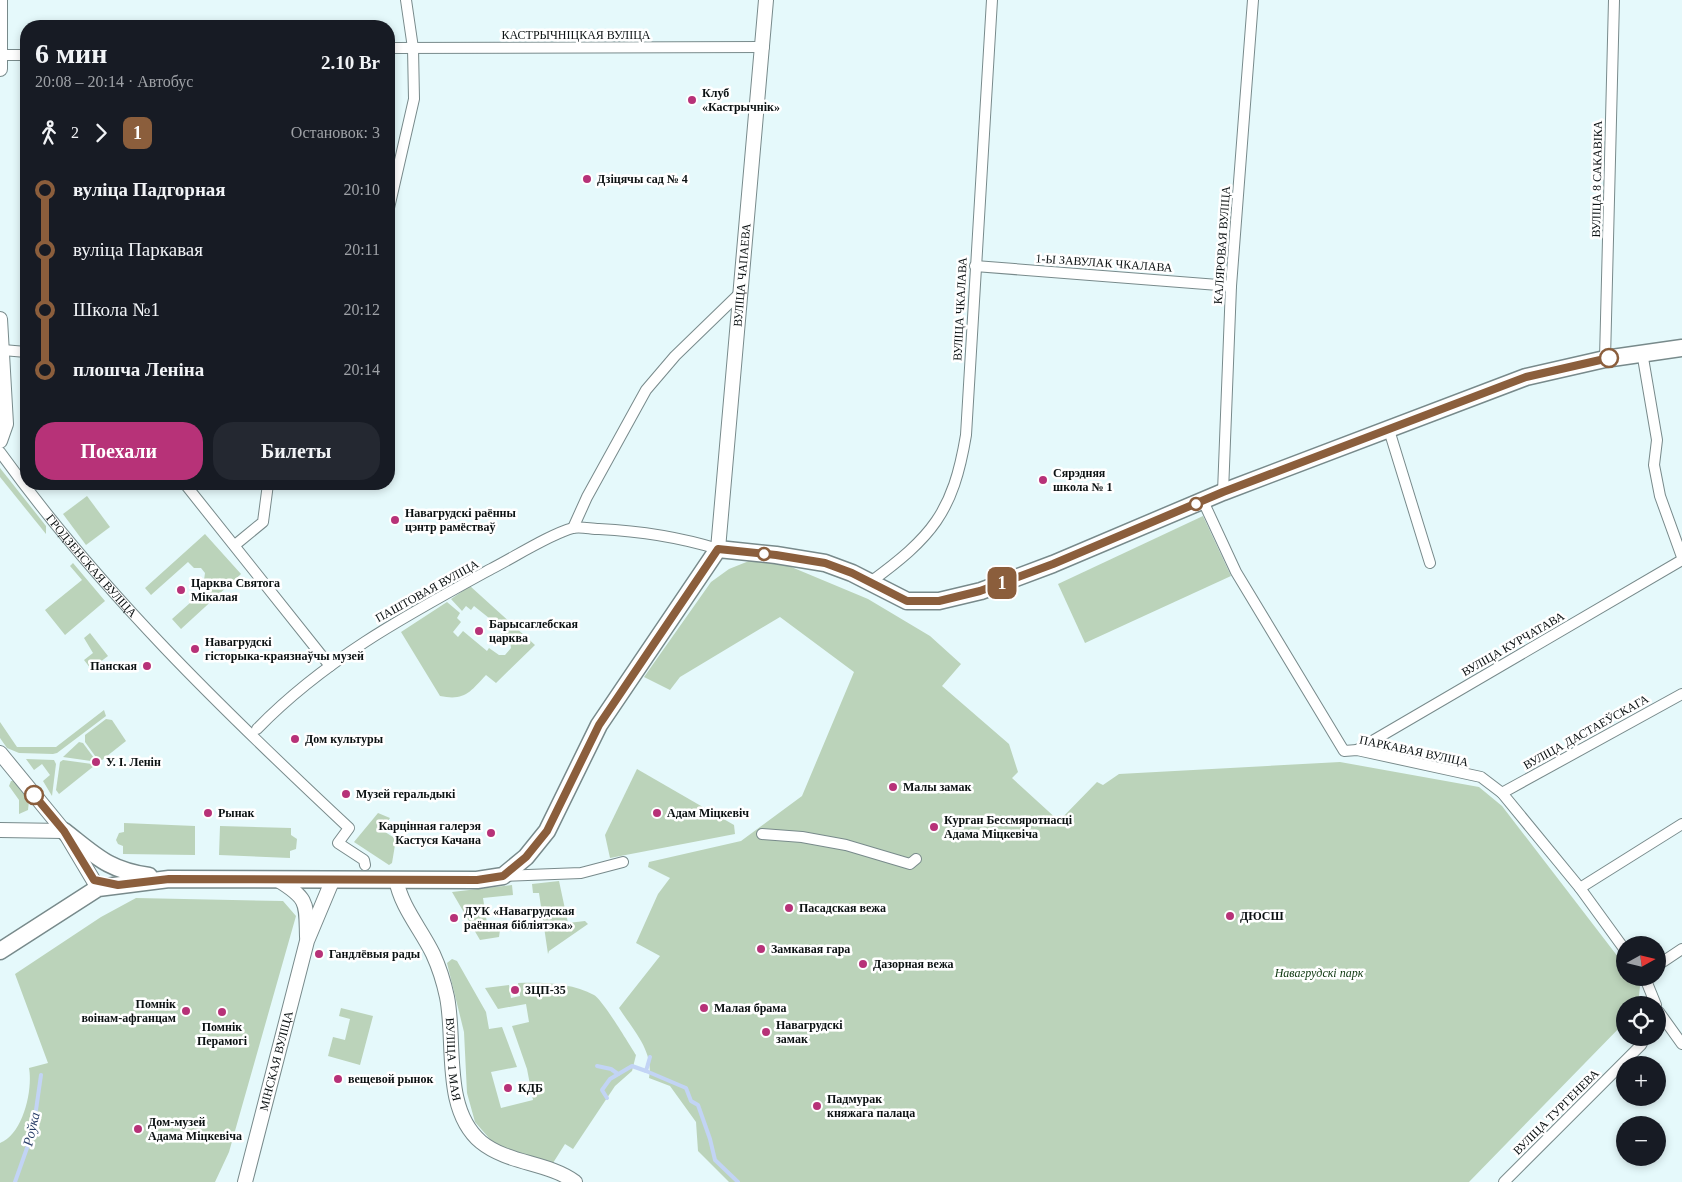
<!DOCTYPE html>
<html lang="ru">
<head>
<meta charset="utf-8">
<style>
  :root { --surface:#171b24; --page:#242831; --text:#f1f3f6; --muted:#9ea1a6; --accent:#b73278 }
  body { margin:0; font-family:Georgia,serif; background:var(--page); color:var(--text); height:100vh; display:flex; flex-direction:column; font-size:19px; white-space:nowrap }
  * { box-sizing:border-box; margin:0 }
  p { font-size:16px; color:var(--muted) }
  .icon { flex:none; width:28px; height:28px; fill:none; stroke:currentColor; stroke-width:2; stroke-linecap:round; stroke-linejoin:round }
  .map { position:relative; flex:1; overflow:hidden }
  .drawer { position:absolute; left:20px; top:20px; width:375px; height:470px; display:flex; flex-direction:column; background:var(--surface); border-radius:20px; box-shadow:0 2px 8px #0003 }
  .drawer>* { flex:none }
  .badge { padding:0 10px; border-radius:8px; font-size:18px; line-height:32px }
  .needle { width:32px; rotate:82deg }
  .controls { position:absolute; left:1616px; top:936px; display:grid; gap:10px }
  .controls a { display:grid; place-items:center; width:50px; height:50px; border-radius:50%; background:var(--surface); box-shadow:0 2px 8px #0003; font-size:25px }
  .map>.badge { position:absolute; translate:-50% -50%; box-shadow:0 0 0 2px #fff }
  .legs { display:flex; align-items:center; gap:8px; height:55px; padding:0 15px; font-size:16px }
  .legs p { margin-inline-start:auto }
  .overview { display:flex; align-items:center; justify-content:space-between; height:85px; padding:0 15px }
  h1 { font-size:28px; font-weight:700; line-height:38px }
  .cta { display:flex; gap:10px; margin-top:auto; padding:10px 15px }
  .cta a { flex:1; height:58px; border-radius:20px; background:var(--accent); color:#fff; font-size:20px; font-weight:700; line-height:58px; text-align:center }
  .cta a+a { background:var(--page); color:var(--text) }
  ul { padding:0 15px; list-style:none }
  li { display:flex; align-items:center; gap:18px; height:60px; font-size:19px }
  li i { display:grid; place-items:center; width:8px; height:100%; margin:0 6px; background:currentColor }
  li i::after { content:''; width:12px; height:12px; margin:-6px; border:4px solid; border-radius:50%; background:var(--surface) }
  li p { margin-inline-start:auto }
  li:first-child i { background:linear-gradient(#0000 50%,currentColor 0) }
  li:last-child i { background:linear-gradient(currentColor 50%,#0000 0) }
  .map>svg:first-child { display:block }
</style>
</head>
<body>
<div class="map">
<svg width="1682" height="1182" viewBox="0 0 1682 1182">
  <rect width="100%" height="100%" fill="#e5f9fb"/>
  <g fill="#bbd3ba">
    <polygon points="0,468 46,526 46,534 0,477"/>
    <polygon points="87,496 110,527 86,545 63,514"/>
    <polygon points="1203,516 1231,576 1085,643 1058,584"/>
    <polygon points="205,534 241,574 181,629 172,619 209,586 204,580 205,573 201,568 194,568 188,562 151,595 145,588"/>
    <path d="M749 561H777L868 599 930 636 961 664 942 686 1009 744 1018 772 1012 778 1059 821 1097 782 1103 785 1119 774 1340 762 1479 787 1502 806 1625 966V978H1634L1640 986 1638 1005H1625V1022L1469 1182H729L698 1151 696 1122 670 1086 649 1078C654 1051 633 1030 619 1008L660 956 636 943 658 894 670 878 648 867 649 862 741 841 802 796 854 672 780 617 680 677 670 690 644 677 711 582 729 569Z"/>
    <polygon points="73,563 105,601 65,635 45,610 82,580 70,566"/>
    <path d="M470 586 535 645 496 683 486 675C470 692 465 701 440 696L401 632 447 602 460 613 457 618 461 622 453 632 458 637 463 631 487 651 489 648 499 655H505L511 648 510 641 501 634 504 630 474 606 471 610 466 606 462 611 451 599Z"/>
    <polygon points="90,633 108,656 91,669 84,660 93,653 84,638"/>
    <polygon points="104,710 106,716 57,753 53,754 19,753 7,748 0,738 0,722 17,747 56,747"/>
    <polygon points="106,719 112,720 126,741 102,760 98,760 85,742 85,735"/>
    <polygon points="79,742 83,743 94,758 91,761 63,757"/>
    <polygon points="26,759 54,760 56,764 52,796 43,781 50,775 42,764 34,770"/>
    <polygon points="63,760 92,764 94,766 59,794 56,790 60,762"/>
    <polygon points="637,769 734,825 735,834 610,858 605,835"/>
    <polygon points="11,781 15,781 29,801 28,810 19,814 19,800 9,786"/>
    <polygon points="378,813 390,818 382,830 396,839 392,863 389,865 354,842"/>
    <polygon points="124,823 195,826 195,855 123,854 123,846 118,844 116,840 119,833 124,832"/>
    <polygon points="220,826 291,828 291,835 297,839 296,849 290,851 290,858 219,855"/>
    <polygon points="559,881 568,923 585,921 588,924 549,951 548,954 539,893 533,893 532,884"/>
    <polygon points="512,885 513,895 483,898 487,923 495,923 500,930 499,937 480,940 452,892"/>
    <path d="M136 898 283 901 296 916 229 1152 215 1182H0V1143C23 1134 33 1090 29 1068L48 1063 15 974 101 917Z"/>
    <path d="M452 959 457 961 486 1012 489 1029 502 1027 517 1067 491 1072 501 1108 533 1100 527 1069 512 1026 529 1022 526 1004 498 1009 485 988 509 985 511 998 520 996 518 983C542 982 573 983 594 995 602 999 629 1044 636 1055L632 1071 615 1086 573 1149 565 1144 553 1163 495 1145 475 1122 467 1093 464 1032 447 963Z"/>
    <polygon points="341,1008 373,1016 360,1065 328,1056 333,1037 345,1040 350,1019 339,1016"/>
  </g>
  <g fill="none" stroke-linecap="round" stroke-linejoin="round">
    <g stroke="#c2d4f5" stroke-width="4">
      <polyline points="650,1057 646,1071 686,1088 691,1101 698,1105 710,1139 715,1160 738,1182"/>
      <polyline points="597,1066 611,1069 618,1074"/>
      <polyline points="607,1098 602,1090 610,1079 632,1066 646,1071"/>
      <polyline points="15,1182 33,1131 41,1075"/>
    </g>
    <g stroke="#788a8b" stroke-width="12">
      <g id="street">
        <polyline points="389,48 764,47"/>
        <polyline points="1,55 26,55"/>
        <polyline points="389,208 414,99 413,48 406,0"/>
        <polyline points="975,266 1231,286"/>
        <polyline points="3,350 26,352"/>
        <polyline points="1642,352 1657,440 1654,465 1660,496 1682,557"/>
        <polyline points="1605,359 1614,0"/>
        <polyline points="1389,430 1430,563"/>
        <path id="s1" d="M0 452C100 591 224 711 349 828L338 843 364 860 365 865"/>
        <polyline points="185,484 330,666"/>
        <polyline points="1223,492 1231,286 1253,0"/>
        <polyline points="1203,501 1236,572 1344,751 1357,750 1481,777 1502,793 1580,888 1625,950"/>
        <polyline points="573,528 587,497 646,390 675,356 741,292"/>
        <polyline points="235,545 263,522 268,484"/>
        <path d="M869 583C932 537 953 513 966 435L992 0"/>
        <path d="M257 729C325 659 407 615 491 569 513 558 550 534 573 528 580 526 591 529 599 529 640 531 679 537 718 549"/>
        <polyline points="1357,750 1682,560"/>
        <polyline points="1502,793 1682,694"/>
        <polyline points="762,834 802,837 846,845 910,864 916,859"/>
        <polyline points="504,876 581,873 623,862"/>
        <polyline points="1580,888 1682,824"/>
        <polyline points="1658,965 1682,949"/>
        <polyline points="1645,978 1656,1005"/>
        <polyline points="1659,1012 1682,1044"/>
        <polyline points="1504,1182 1641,1045 1645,1038"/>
      </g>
    </g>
    <g stroke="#788a8b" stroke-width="16">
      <g id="secondary">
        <polyline points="0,69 0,0"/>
        <polyline points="0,319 6,424 0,441"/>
        <path id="s2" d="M718 549 766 0"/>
        <polyline points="0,753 64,831 98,888"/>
        <polyline points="0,830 64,831"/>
        <path id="s3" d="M396 879C401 907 421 929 433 954 439 967 444 983 447 997 456 1042 442 1109 481 1142 508 1164 548 1162 575 1182"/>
        <path d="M278 880C309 899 306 903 307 937"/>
        <path id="s4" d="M245 1182 307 941 333 879"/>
      </g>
    </g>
    <g stroke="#788a8b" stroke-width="19">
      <g id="primary">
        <path d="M64 831C96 856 108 870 149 876"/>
        <polyline points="0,951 98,888 169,879 477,880 503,876 526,857 547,831 599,725 718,549 776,555 825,563 852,573 907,601 939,601 981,591 1053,564 1223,492 1526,377 1605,359 1682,348"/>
      </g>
    </g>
    <use href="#street" stroke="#fff" stroke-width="10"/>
    <use href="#secondary" stroke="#fff" stroke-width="14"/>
    <use href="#primary" stroke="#fff" stroke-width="16"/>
  </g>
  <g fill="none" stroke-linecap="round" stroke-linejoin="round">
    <g stroke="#fff" stroke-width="11">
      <polyline id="line-1" points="34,795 64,831 94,880 118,885 169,879 477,880 503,876 526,857 547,831 599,725 718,549 776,555 825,563 852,573 907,601 939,601 980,591 1053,564 1223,492 1526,377 1609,358"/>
    </g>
    <use href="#line-1" stroke="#8b5e3c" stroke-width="8"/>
  </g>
  <g fill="#b73278" stroke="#fff" stroke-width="2">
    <circle cx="692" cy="100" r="5"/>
    <circle cx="587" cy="179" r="5"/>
    <circle cx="1043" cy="480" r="5"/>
    <circle cx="395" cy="520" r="5"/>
    <circle cx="181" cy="590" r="5"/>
    <circle cx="479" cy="631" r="5"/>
    <circle cx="195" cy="649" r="5"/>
    <circle cx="147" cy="666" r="5"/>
    <circle cx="295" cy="739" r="5"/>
    <circle cx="96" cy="762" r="5"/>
    <circle cx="893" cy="787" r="5"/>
    <circle cx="346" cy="794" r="5"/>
    <circle cx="208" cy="813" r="5"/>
    <circle cx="657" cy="813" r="5"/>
    <circle cx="934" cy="827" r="5"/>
    <circle cx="491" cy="833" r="5"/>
    <circle cx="789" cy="908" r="5"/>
    <circle cx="1230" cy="916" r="5"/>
    <circle cx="454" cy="918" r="5"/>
    <circle cx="761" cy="949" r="5"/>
    <circle cx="319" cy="954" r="5"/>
    <circle cx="863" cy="964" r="5"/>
    <circle cx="515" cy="990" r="5"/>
    <circle cx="704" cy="1008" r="5"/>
    <circle cx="186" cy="1011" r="5"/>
    <circle cx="222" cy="1012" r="5"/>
    <circle cx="766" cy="1032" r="5"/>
    <circle cx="338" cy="1079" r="5"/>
    <circle cx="508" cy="1088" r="5"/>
    <circle cx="817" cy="1106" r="5"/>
    <circle cx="138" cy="1129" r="5"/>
  </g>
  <g fill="#fff" stroke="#8b5e3c" stroke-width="2.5">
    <circle cx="1609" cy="358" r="9"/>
    <circle cx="1196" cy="504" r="6"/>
    <circle cx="764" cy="554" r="6"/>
    <circle cx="34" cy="795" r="9"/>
  </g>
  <g text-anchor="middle" stroke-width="5" stroke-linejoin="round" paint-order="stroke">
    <g font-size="12" fill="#0b1112" stroke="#fff">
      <text x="576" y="39">КАСТРЫЧНІЦКАЯ ВУЛІЦА</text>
      <text transform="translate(1597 179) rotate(-89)" y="4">ВУЛІЦА 8 САКАВІКА</text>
      <text transform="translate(1222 245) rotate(-86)" y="4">КАЛЯРОВАЯ ВУЛІЦА</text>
      <text transform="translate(1104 263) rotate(4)" y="4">1-Ы ЗАВУЛАК ЧКАЛАВА</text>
      <text dy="4" stroke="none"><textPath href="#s2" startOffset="275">ВУЛІЦА ЧАПАЕВА</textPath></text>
      <text transform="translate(960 309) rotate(-87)" y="4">ВУЛІЦА ЧКАЛАВА</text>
      <text dy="4" stroke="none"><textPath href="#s1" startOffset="146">ГРОДЗЕНСКАЯ ВУЛІЦА</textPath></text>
      <text transform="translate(427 591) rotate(-29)" y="4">ПАШТОВАЯ ВУЛІЦА</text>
      <text transform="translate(1513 644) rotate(-30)" y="4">ВУЛІЦА КУРЧАТАВА</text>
      <text transform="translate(1586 732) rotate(-29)" y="4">ВУЛІЦА ДАСТАЕЎСКАГА</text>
      <text transform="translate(1414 751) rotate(12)" y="4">ПАРКАВАЯ ВУЛІЦА</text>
      <text dy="4" stroke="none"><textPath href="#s3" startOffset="192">ВУЛІЦА 1 МАЯ</textPath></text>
      <text dy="4" stroke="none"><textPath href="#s4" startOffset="125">МІНСКАЯ ВУЛІЦА</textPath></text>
      <text transform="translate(1556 1112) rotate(-45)" y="4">ВУЛІЦА ТУРГЕНЕВА</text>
    </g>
    <g font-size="12" font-weight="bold" fill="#0b1112" stroke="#fff" text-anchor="start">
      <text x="702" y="97">Клуб<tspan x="702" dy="14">«Кастрычнік»</tspan></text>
      <text x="597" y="183">Дзіцячы сад № 4</text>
      <text x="1053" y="477">Сярэдняя<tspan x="1053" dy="14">школа № 1</tspan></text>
      <text x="405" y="517">Навагрудскі раённы<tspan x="405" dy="14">цэнтр рамёстваў</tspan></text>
      <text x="191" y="587">Царква Святога<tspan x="191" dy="14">Мікалая</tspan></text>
      <text x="489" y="628">Барысаглебская<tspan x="489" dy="14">царква</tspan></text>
      <text x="205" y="646">Навагрудскі<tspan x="205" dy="14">гісторыка-краязнаўчы музей</tspan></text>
      <text x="137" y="670" text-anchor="end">Панская</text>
      <text x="305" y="743">Дом культуры</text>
      <text x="106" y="766">У. І. Ленін</text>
      <text x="903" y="791">Малы замак</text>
      <text x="356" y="798">Музей геральдыкі</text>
      <text x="218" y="817">Рынак</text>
      <text x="667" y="817">Адам Міцкевіч</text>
      <text x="944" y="824">Курган Бессмяротнасці<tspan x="944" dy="14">Адама Міцкевіча</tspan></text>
      <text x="481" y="830" text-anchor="end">Карцінная галерэя<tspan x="481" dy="14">Кастуся Качана</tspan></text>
      <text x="799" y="912">Пасадская вежа</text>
      <text x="464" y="915">ДУК «Навагрудская<tspan x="464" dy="14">раённая бібліятэка»</tspan></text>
      <text x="1240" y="920">ДЮСШ</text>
      <text x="771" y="953">Замкавая гара</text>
      <text x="329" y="958">Гандлёвыя рады</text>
      <text x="873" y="968">Дазорная вежа</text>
      <text x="525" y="994">3ЦП-35</text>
      <text x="176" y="1008" text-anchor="end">Помнік<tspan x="176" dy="14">воінам-афганцам</tspan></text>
      <text x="714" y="1012">Малая брама</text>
      <text x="776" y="1029">Навагрудскі<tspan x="776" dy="14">замак</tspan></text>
      <text x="222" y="1031" text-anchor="middle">Помнік<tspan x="222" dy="14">Перамогі</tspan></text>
      <text x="348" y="1083">вещевой рынок</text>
      <text x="518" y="1092">КДБ</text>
      <text x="827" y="1103">Падмурак<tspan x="827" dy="14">княжага палаца</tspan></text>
      <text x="148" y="1126">Дом-музей<tspan x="148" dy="14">Адама Міцкевіча</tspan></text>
    </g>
    <g font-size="12" font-style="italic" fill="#0d370f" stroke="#fff">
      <text x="1319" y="977">Навагрудскі парк</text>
    </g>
    <g font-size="14" font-style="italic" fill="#273c67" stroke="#fff">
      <text transform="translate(31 1129) rotate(-77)" y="5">Роўка</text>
    </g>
  </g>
</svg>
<div class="controls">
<a><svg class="needle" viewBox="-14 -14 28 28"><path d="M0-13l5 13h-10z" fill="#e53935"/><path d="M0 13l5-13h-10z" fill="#9ea1a6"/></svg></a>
<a><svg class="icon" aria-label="locate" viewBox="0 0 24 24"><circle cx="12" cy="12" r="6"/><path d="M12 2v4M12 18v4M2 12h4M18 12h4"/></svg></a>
<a>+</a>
<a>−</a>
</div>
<b class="badge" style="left:1002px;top:583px;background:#8b5e3c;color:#fff">1</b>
<section class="drawer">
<div class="overview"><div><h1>6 мин</h1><p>20:08 – 20:14 · Автобус</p></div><b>2.10 Br</b></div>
<div class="legs"><svg class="icon" aria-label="walk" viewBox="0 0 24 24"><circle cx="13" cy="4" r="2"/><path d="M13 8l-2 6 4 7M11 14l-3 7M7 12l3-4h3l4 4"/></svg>2<svg class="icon" aria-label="forward" viewBox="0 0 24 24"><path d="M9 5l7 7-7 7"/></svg><b class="badge" style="background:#8b5e3c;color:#fff">1</b><p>Остановок: 3</p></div>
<ul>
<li><i style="color:#8b5e3c"></i><b>вуліца Падгорная</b><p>20:10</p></li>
<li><i style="color:#8b5e3c"></i><span>вуліца Паркавая</span><p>20:11</p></li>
<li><i style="color:#8b5e3c"></i><span>Школа №1</span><p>20:12</p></li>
<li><i style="color:#8b5e3c"></i><b>плошча Леніна</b><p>20:14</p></li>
</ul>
<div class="cta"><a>Поехали</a><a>Билеты</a></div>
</section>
</div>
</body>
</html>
